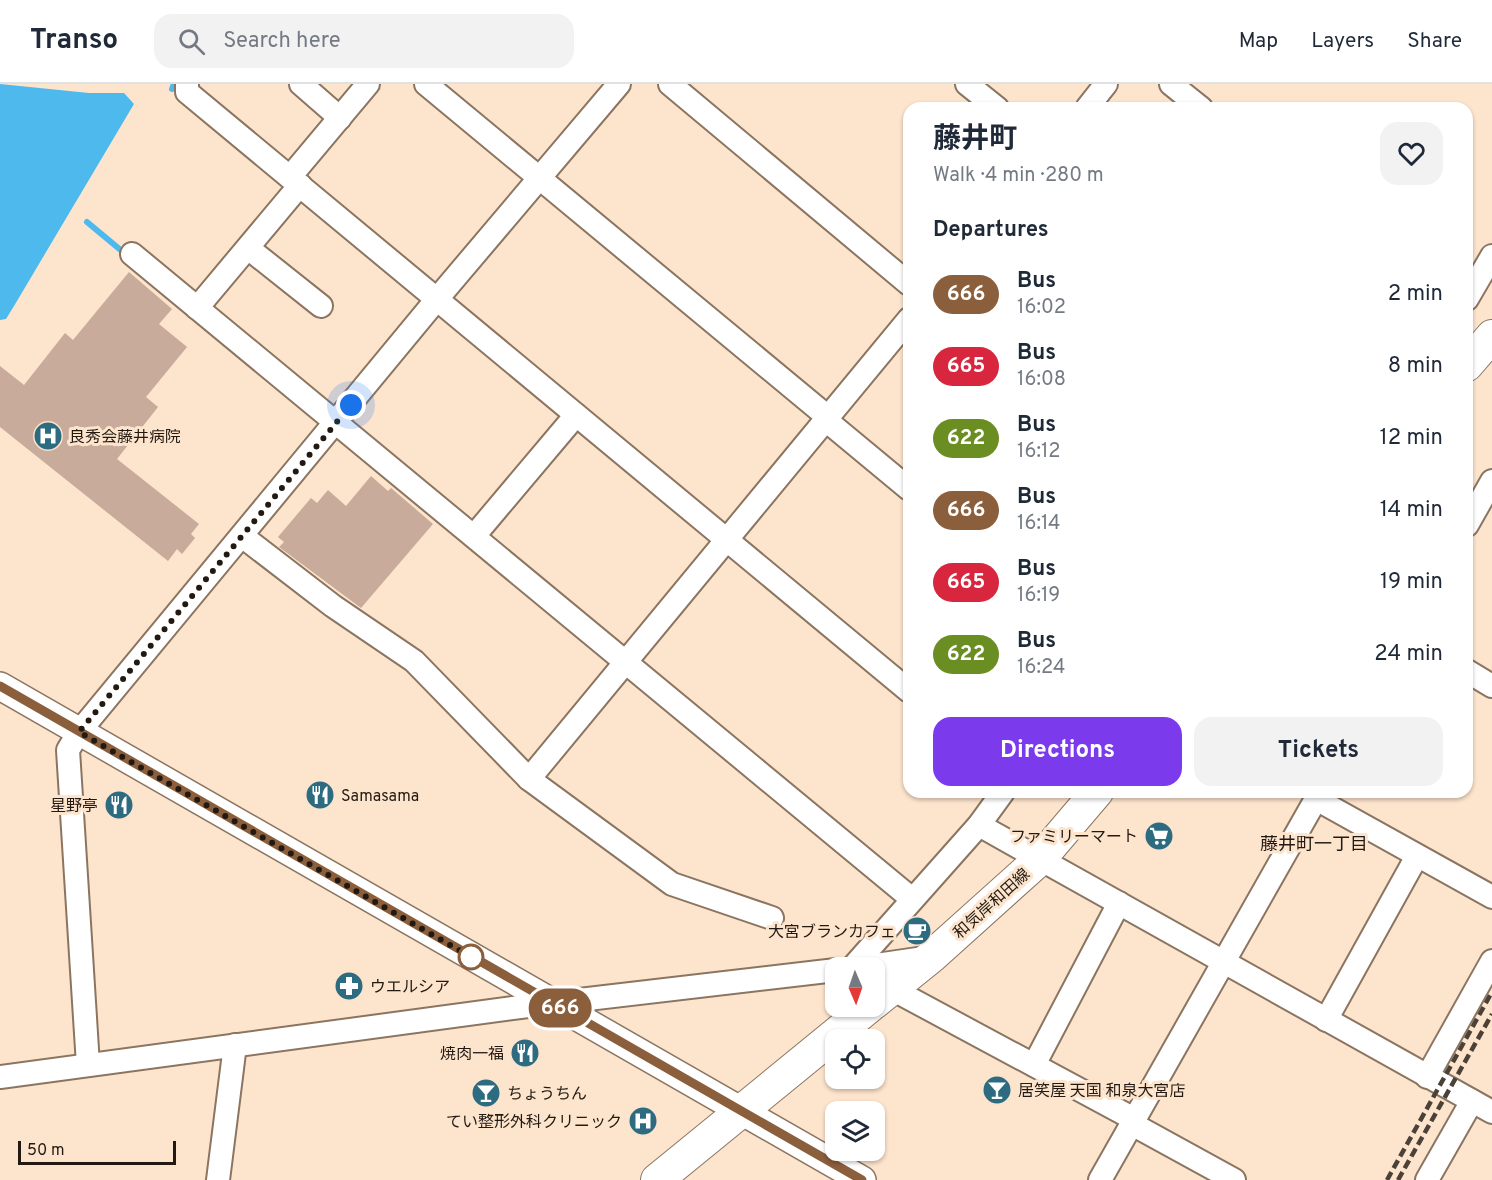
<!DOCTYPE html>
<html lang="en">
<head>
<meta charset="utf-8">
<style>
  :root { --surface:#fff; --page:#f2f2f3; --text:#1f2937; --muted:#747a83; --line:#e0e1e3; --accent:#7c3aed }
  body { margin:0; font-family:Overpass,"Noto Sans JP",sans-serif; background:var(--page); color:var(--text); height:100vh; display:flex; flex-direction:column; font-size:22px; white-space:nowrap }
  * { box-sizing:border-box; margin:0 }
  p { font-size:20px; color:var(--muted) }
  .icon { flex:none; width:33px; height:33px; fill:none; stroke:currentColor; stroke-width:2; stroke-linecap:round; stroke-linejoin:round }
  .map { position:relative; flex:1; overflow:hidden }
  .details { position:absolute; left:903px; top:18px; width:570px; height:696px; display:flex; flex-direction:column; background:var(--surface); border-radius:18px; box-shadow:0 2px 4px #0004 }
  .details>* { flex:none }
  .badge { padding:0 12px; border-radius:20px; font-size:21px; line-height:39px }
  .needle { width:39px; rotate:178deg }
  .buttons { position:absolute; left:825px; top:873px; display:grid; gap:12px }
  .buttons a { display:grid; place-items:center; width:60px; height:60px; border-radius:12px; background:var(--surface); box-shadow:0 2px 4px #0004; font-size:30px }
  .scale { position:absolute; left:18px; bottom:15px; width:158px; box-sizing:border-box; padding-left:6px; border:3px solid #221a12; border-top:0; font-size:16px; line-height:21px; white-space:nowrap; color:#221a12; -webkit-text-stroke:4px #fde4cd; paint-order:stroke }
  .you { position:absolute; width:30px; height:30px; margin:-15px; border:4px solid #fff; border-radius:50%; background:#1a73e8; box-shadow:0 0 0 9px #1a73e833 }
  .map>.badge { position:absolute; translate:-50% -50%; box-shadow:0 0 0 3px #fff }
  h2 { padding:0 30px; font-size:22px; line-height:54px }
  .round { display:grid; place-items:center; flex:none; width:63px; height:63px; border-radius:18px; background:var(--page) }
  .head { display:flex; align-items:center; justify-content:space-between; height:102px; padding:0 30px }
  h1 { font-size:28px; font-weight:700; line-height:45px }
  .cta { display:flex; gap:12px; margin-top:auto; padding:12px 30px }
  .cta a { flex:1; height:69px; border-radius:18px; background:var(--accent); color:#fff; font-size:24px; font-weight:700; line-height:69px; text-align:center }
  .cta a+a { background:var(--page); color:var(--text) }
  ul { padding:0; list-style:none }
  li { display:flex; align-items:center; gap:18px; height:72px; padding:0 30px }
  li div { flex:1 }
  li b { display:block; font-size:22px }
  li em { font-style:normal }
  li .badge { min-width:66px; font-weight:700; text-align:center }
  header { display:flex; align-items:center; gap:36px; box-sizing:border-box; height:84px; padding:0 30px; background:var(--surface); border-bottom:2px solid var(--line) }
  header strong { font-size:28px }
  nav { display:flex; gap:33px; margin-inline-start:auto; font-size:21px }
  .search { width:420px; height:54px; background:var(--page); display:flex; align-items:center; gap:15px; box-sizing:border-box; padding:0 21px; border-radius:18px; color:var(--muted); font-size:22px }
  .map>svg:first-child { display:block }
</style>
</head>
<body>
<header>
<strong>Transo</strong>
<div class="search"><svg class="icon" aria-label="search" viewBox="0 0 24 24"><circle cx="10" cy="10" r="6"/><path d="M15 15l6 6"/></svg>Search here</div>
<nav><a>Map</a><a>Layers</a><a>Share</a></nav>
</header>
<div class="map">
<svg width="1492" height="1096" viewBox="0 0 1492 1096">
  <rect width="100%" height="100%" fill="#fde4cd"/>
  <polygon fill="#4eb9ed" points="0,0 89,9 124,9 134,20 14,222 6,235 0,236"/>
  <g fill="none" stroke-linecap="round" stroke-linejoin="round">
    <g stroke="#4eb9ed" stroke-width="6">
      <polyline points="172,5 174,0"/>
      <polyline points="87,138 123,168"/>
    </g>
  </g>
  <g fill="#c8ab9b">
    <polygon points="129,188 172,225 159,240 187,263 146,313 158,323 117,375 199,440 191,450 195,454 182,470 177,465 168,477 0,343 0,282 24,301 65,249 73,256"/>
    <polygon points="371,392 388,407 391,404 433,440 361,524 279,463 284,458 278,453 311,414 317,419 328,406 346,422"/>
  </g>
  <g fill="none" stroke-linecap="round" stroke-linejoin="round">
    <g stroke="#8b7561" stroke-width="26">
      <g id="minor">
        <polyline points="187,0 187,8 909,607"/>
        <polyline points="301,0 340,34"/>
        <polyline points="426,0 829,334"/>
        <polyline points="670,0 909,200"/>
        <polyline points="967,0 997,24"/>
        <polyline points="1171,0 1201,24"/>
        <polyline points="1087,24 1106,0"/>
        <polyline points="290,93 368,0"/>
        <polyline points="248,164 321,222"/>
        <polyline points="132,170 912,815"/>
        <polyline points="1467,215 1492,172"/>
        <polyline points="197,224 300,101"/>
        <polyline points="827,337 909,405"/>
        <polyline points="1467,441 1492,397"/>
        <polyline points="242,452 333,522 414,577 529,695 672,800 772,834"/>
        <polyline points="474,452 576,331"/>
        <polyline points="1467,587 1492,602"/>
        <polyline points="529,695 909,235"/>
        <polyline points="1316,715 1492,813"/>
        <polyline points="979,741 1492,1028"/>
        <polyline points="852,884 979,741 1003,708"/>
        <polyline points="856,884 931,873"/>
        <polyline points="892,905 1134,1035"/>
        <polyline points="1326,936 1417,772"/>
        <polyline points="88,981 68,666 79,648 437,215 619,0"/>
        <polyline points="1034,981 1119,819"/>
        <polyline points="0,993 528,922 836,886"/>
        <polyline points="1427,993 1492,877"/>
        <polyline points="1132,1040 1234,1096"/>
        <polyline points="218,1096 235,961"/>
        <polyline points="1100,1096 1320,708"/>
        <polyline points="1427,1096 1472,1017"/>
      </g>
    </g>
    <g stroke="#8b7561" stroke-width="30">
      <polyline id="tertiary" points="0,602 862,1096"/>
    </g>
    <g stroke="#8b7561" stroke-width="34">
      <g id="secondary">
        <polyline points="1467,281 1492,252"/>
        <polyline points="874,919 931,873 1040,775 1097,708"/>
        <polyline points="657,1096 870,922"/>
      </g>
    </g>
    <use href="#minor" stroke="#fff" stroke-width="22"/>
    <use href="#tertiary" stroke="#fff" stroke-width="27"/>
    <use href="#secondary" stroke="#fff" stroke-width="32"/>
    <g stroke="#4c4136" stroke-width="4.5" stroke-dasharray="9 4.5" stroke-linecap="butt">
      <polyline points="1387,1096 1492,908"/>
      <polyline points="1398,1096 1492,930"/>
    </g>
  </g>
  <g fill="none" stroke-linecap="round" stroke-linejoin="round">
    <g stroke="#fff" stroke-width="14">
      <polyline id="line" points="0,602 862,1096"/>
    </g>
    <use href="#line" stroke="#8b5e3c" stroke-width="9"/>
    <polyline stroke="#221a12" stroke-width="6" stroke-dasharray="0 10.8" points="351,321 79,648 471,873"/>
  </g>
  <defs>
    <g id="hospital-disc" transform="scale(1.5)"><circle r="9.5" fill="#2c6b80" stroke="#fde4cd"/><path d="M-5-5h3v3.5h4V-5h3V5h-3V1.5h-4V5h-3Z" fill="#fff"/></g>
    <g id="restaurant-disc" transform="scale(1.5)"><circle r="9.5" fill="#2c6b80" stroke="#fde4cd"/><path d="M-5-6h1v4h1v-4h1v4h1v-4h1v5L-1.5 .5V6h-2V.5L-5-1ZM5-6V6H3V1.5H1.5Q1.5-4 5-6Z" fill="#fff"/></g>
    <g id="supermarket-disc" transform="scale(1.5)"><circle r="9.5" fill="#2c6b80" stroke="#fde4cd"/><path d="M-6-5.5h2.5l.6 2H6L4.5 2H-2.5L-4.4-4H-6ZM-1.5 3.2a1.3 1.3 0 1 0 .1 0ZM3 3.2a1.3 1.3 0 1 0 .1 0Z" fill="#fff"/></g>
    <g id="cafe-disc" transform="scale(1.5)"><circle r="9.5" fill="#2c6b80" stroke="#fde4cd"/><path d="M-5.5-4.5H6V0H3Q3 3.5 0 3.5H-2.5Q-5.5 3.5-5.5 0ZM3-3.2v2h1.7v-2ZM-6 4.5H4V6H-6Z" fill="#fff"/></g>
    <g id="pharmacy-disc" transform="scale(1.5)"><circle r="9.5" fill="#2c6b80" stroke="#fde4cd"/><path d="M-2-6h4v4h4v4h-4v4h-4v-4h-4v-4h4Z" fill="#fff"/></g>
    <g id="bar-disc" transform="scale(1.5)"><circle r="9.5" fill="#2c6b80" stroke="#fde4cd"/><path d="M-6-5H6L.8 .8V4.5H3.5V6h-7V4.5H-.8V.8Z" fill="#fff"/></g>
  </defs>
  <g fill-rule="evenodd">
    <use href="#hospital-disc" x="48" y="352"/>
    <use href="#restaurant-disc" x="320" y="711"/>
    <use href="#restaurant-disc" x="119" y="721"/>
    <use href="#supermarket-disc" x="1159" y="752"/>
    <use href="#cafe-disc" x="917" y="847"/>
    <use href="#pharmacy-disc" x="349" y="902"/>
    <use href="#restaurant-disc" x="525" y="969"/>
    <use href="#bar-disc" x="997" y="1006"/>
    <use href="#bar-disc" x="486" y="1009"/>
    <use href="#hospital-disc" x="643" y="1037"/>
  </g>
  <circle fill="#fff" stroke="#8b5e3c" stroke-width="3" cx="471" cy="873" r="12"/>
  <g text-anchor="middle" stroke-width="6" stroke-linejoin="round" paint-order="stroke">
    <g font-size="16" fill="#221a12" stroke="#fde4cd" text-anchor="start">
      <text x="69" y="358">良秀会藤井病院</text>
      <text x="341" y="717">Samasama</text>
      <text x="98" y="727" text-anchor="end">星野亭</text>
      <text x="1138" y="758" text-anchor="end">ファミリーマート</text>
      <text x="896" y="853" text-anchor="end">大宮ブランカフェ</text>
      <text x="370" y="908">ウエルシア</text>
      <text x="504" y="975" text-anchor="end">焼肉一福</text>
      <text x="1018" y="1012">居笑屋 天国 和泉大宮店</text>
      <text x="507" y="1015">ちょうちん</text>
      <text x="622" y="1043" text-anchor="end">てい整形外科クリニック</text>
    </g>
    <g font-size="16" fill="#221a12" stroke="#fde4cd">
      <text transform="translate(991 819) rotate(-42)" y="6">和気岸和田線</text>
    </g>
    <g font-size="18" fill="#221a12" stroke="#fde4cd">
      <text x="1314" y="766">藤井町一丁目</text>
    </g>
  </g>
</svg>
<div class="buttons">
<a><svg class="needle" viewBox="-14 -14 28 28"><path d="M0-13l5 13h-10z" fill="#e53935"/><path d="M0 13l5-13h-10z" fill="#747a83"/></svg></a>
<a><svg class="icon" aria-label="locate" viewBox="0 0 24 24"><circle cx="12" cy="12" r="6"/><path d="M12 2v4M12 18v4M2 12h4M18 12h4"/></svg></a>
<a><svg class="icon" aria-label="layers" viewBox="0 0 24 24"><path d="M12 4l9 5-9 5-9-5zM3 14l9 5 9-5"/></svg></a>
</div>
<div class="scale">50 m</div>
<div class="you" style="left:351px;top:321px"></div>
<b class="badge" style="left:560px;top:924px;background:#8b5e3c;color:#fff">666</b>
<section class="details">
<div class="head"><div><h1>藤井町</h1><p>Walk · 4 min · 280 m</p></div><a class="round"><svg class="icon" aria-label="heart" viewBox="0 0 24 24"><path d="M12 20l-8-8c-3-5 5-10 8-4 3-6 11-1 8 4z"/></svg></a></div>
<h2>Departures</h2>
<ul>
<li><span class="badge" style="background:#8b5e3c;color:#fff">666</span><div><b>Bus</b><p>16:02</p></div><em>2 min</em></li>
<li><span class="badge" style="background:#d7263d;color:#fff">665</span><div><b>Bus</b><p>16:08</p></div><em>8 min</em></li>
<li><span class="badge" style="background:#6b8e23;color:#fff">622</span><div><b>Bus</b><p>16:12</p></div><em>12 min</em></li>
<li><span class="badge" style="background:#8b5e3c;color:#fff">666</span><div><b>Bus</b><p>16:14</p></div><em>14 min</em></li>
<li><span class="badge" style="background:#d7263d;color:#fff">665</span><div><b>Bus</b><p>16:19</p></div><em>19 min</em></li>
<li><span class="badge" style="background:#6b8e23;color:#fff">622</span><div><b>Bus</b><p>16:24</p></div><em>24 min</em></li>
</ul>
<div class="cta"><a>Directions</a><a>Tickets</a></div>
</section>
</div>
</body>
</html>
